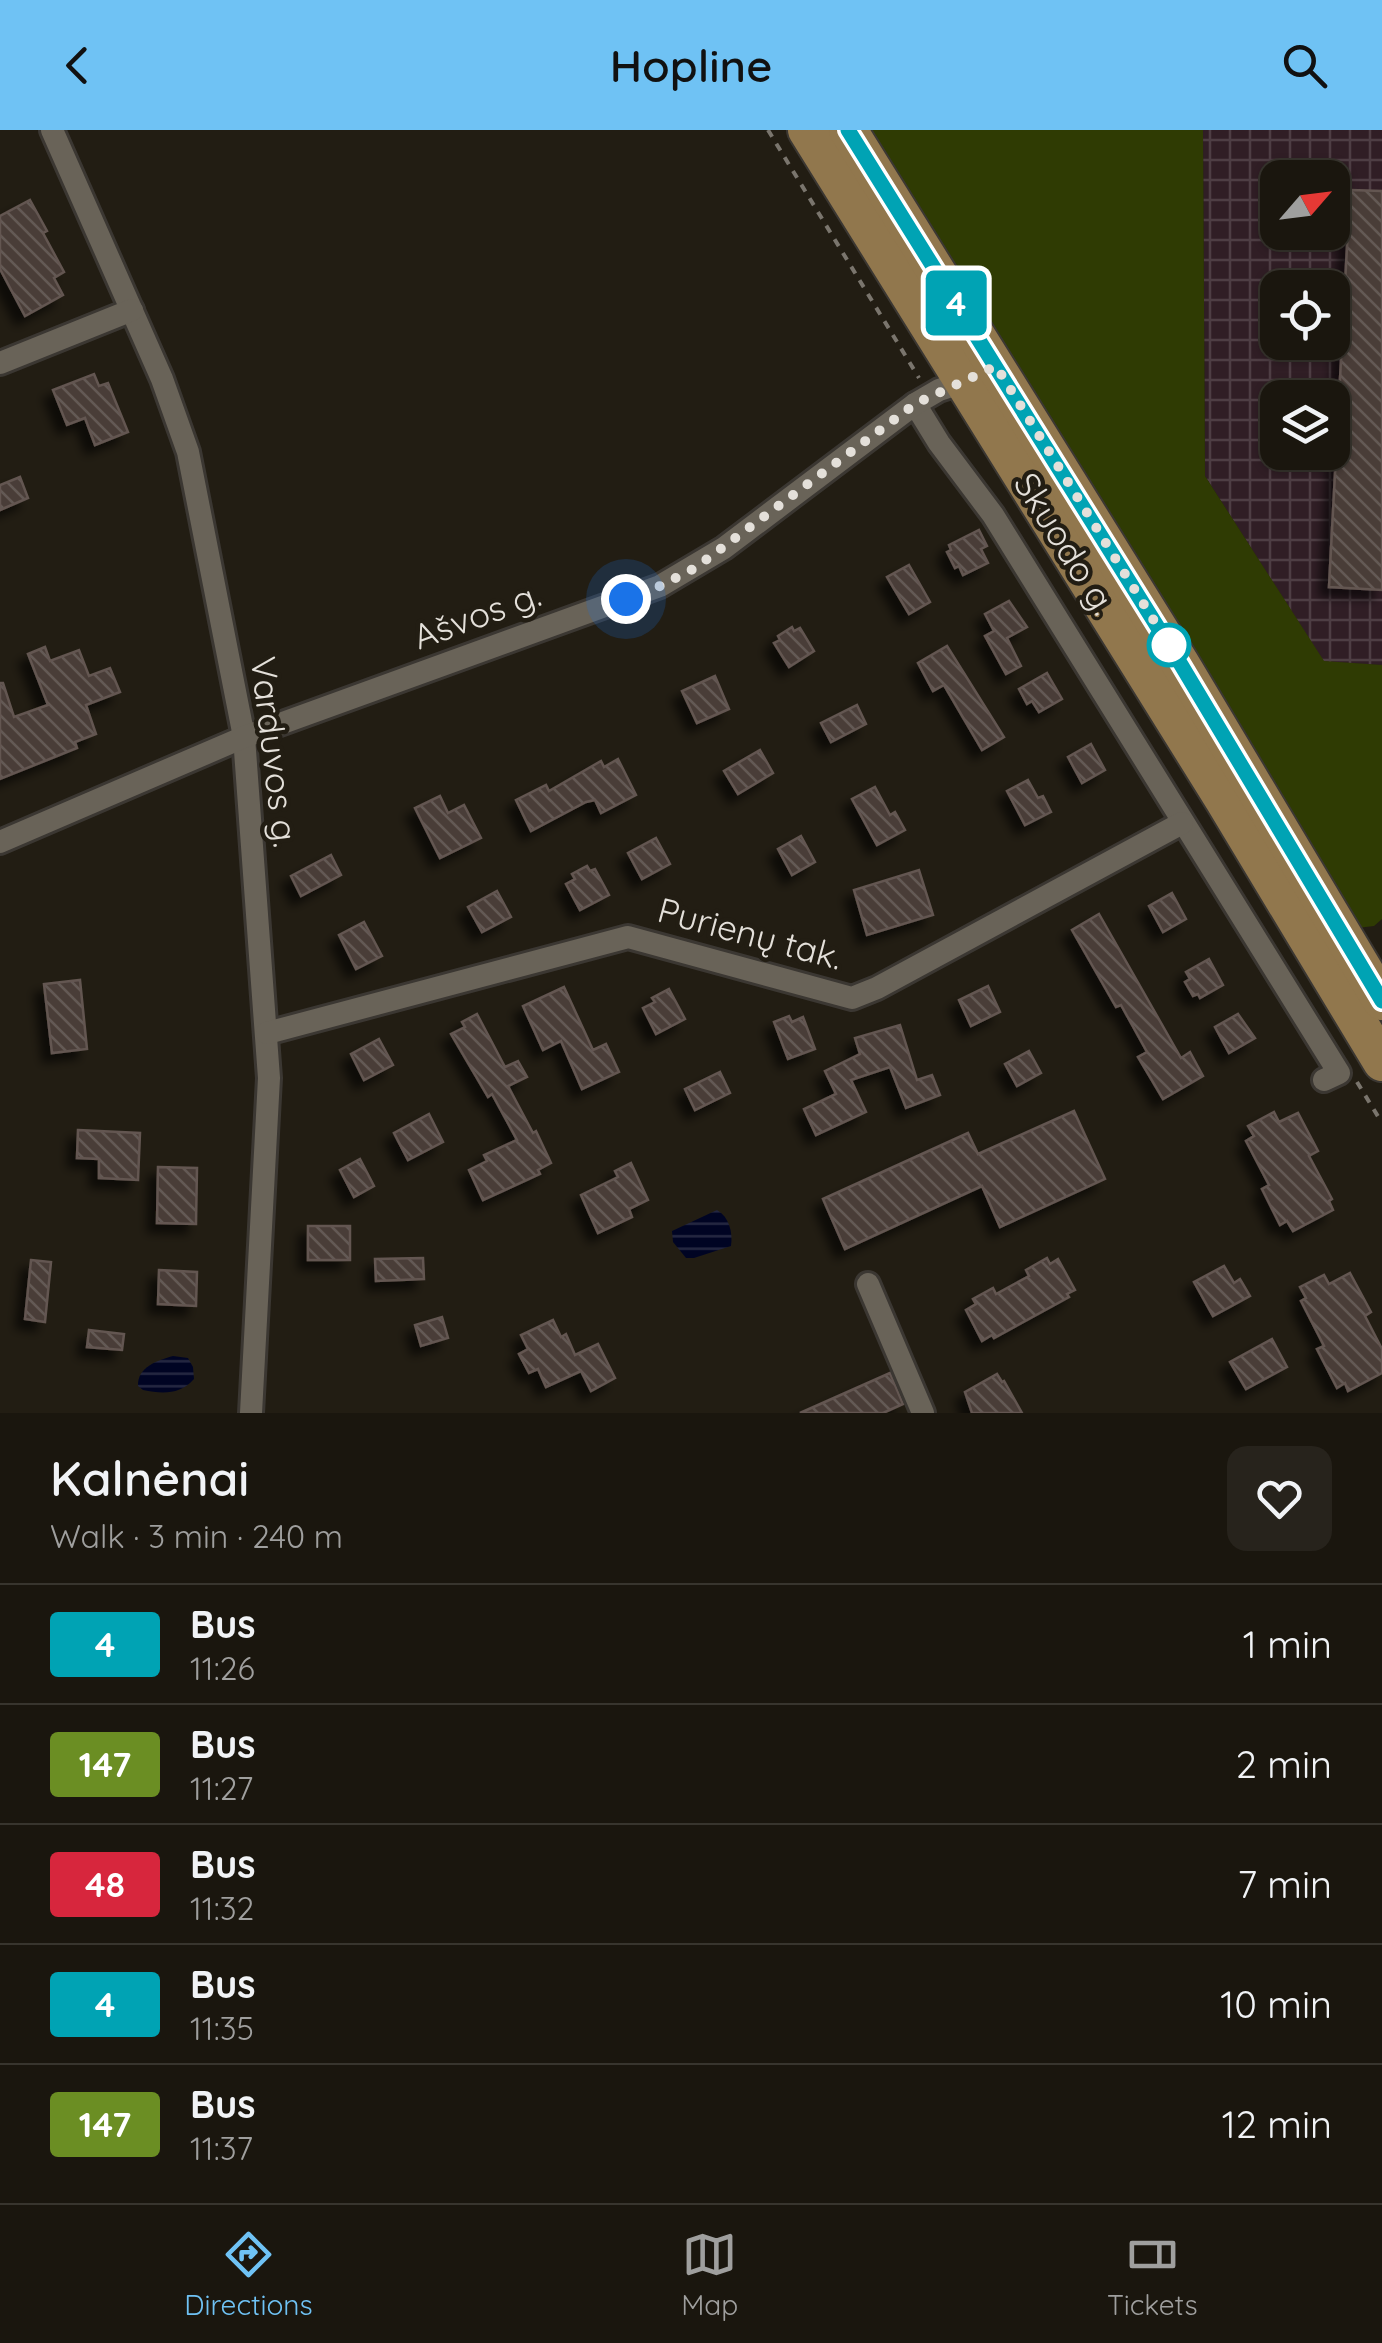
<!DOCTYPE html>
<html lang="en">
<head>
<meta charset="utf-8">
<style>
  :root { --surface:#1a160e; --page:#27231c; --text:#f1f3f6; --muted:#9f9f9e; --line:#38352e; --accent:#6fc2f4 }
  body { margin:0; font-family:Quicksand,sans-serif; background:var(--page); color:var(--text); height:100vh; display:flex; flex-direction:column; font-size:38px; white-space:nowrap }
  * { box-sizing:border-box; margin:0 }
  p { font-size:32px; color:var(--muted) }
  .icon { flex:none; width:55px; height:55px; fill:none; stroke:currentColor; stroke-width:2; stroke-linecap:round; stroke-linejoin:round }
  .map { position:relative; height:1283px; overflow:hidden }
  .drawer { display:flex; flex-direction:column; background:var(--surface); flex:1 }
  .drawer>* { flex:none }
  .badge { padding:0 20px; border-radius:8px; font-size:35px; line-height:65px }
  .needle { width:65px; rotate:62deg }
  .controls { position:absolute; left:1260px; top:30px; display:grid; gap:20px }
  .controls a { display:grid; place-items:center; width:90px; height:90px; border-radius:20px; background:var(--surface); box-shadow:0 2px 8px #0004,0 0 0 2px var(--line); font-size:50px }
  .you { position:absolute; width:50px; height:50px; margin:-25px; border:8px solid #fff; border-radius:50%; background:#1a73e8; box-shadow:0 0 0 15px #1a73e833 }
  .map>.badge { position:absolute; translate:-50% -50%; box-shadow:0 0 0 5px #fff }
  .round { display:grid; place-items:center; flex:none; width:105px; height:105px; border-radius:20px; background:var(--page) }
  .headline { display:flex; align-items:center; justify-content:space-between; height:170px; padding:0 50px }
  h1 { font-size:48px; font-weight:600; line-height:75px }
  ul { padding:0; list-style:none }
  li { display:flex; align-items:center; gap:30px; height:120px; padding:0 50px; border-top:2px solid var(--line) }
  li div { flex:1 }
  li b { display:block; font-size:38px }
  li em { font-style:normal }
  li .badge { min-width:110px; font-weight:700; text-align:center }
  header { display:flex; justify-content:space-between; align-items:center; height:130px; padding:0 50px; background:var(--accent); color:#111; font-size:45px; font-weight:600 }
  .menu { display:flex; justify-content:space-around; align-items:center; height:140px; border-top:2px solid var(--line); background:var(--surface); font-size:28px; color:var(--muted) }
  .menu a { display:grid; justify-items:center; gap:5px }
  .menu .current { color:var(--accent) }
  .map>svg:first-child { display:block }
</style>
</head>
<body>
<header><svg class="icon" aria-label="back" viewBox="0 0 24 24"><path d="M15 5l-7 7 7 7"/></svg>Hopline<svg class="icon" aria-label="search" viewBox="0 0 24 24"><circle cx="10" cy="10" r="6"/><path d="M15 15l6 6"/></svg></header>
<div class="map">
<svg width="1382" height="1283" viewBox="0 0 1382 1283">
  <defs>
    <pattern id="industrial-grid" width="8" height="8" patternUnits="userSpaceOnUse" patternTransform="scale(2.5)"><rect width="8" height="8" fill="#301e25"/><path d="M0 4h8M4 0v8" fill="none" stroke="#4e3e44"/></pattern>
    <pattern id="water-rules" width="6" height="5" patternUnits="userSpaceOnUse" patternTransform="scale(2.5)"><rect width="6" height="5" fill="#000423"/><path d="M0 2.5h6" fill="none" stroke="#252842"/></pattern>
    <pattern id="building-back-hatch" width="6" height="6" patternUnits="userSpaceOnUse" patternTransform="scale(2.5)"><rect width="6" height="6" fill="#4a3e39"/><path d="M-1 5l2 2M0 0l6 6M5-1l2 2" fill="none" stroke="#645a55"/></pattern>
    <filter id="shadow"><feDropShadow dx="-9" dy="9" stdDeviation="5" flood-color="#0009"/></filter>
  </defs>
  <rect width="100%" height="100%" fill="#221d13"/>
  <path fill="url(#industrial-grid)" fill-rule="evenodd" d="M1203 0H1382V535L1324 532 1205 346ZM1278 48H1332V102H1278ZM1278 158H1332V212H1278ZM1278 268H1332V322H1278Z"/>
  <polygon fill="#2f3b03" points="862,0 1203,0 1205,346 1324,531 1382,535 1382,789 1374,796 1357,798"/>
  <g fill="url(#water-rules)">
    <path d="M717 1080C729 1087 733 1102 731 1116L694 1128H686L673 1112 672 1101Z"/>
    <path d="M173 1226 188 1228 193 1237 194 1249C180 1265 162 1264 143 1260L138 1256C137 1237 158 1230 173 1226Z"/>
  </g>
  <g fill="url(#building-back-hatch)" stroke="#635651" stroke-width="2.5" filter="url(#shadow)">
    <polygon points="1350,60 1382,61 1382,460 1329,457"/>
    <polygon points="30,70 47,101 43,103 64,142 54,148 63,165 25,186 0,139 0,86"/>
    <polygon points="94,244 99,256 108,253 128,302 95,315 85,288 67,295 53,260"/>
    <polygon points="20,347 28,368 0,380 0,355"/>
    <polygon points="979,400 987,416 981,419 988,433 963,445 959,436 955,438 947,422 951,420 949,415"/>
    <polygon points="909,435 930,472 909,484 887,447"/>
    <polygon points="1009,471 1027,497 1007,508 1021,536 1006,544 985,506 994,501 985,484"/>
    <polygon points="792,497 794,501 800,498 814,521 789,537 774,513 780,510 778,506"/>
    <polygon points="947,516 1004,607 982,620 944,555 933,561 918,533"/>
    <polygon points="45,517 50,531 79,520 89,546 110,538 120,562 86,575 96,604 75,612 77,618 0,649 0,553 3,553 14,587 48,575 28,524"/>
    <polygon points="1047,543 1062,569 1039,582 1032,571 1027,574 1019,559"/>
    <polygon points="715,546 729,579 697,593 682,561"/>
    <polygon points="857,575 866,594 831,612 821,593"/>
    <polygon points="1091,614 1105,640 1082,653 1068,627"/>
    <polygon points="760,620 773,643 738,664 724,641"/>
    <polygon points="618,629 636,665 601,683 595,670 586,672 531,701 516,670 546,655 549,661 601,631 604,637"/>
    <polygon points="1028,650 1038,668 1043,666 1051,682 1025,695 1007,661"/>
    <polygon points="875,657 890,685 895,682 905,700 877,715 852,669"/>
    <polygon points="440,666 448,683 464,675 481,708 440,728 415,678"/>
    <polygon points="801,706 815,732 792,745 778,719"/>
    <polygon points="656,708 670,734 642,749 628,723"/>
    <polygon points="331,725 341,745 301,766 291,746"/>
    <polygon points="587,736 590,741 595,739 609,765 580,780 566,754 575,749 572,744"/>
    <polygon points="919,740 933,785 867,805 854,760"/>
    <polygon points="497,761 511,787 482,802 468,777"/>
    <polygon points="1172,763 1186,789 1163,802 1149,776"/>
    <polygon points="1099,784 1181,928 1190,922 1203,946 1163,969 1138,927 1147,922 1121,875 1116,877 1072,800"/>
    <polygon points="364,792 382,826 356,839 339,805"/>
    <polygon points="1209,829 1223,855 1200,868 1198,864 1193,866 1185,852 1190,849 1186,842"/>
    <polygon points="80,850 87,919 52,923 44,854"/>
    <polygon points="988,856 1000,882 971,896 959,870"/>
    <polygon points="564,857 593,920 606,914 619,942 582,959 561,911 543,920 523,876"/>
    <polygon points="669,859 685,889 656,904 643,878 655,872 652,868"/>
    <polygon points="477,884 505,937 518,931 527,947 508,956 533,1003 536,1001 551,1033 538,1040 540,1044 483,1070 469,1040 487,1031 484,1025 517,1010 492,964 488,967 451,904 465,897 462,892"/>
    <polygon points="1238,884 1255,908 1229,923 1215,897"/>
    <polygon points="789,886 792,892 803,887 815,919 788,929 774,892"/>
    <polygon points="900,895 917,950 932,945 940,965 906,978 890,937 851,950 866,982 816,1005 804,979 836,964 825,941 860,924 855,908"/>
    <polygon points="379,909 393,935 364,950 351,924"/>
    <polygon points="1029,921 1041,943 1017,956 1005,934"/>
    <polygon points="720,942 730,963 695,980 685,959"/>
    <polygon points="1074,981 1105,1049 1000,1097 982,1056 845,1119 823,1069 968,1003 978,1024"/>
    <polygon points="1274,982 1279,992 1298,983 1318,1021 1309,1026 1332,1069 1329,1071 1333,1080 1293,1101 1287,1091 1280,1095 1262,1059 1269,1055 1246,1011 1254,1006 1248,996"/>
    <polygon points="429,984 443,1012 408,1030 394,1003"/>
    <polygon points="78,1000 140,1003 138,1050 99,1048 99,1029 77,1028"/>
    <polygon points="360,1029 374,1056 354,1067 340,1040"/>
    <polygon points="631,1033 648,1070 629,1079 632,1087 598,1103 581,1065 618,1047 615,1041"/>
    <polygon points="158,1037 197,1038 196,1094 157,1093"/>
    <rect x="308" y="1096" width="42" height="34"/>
    <polygon points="423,1128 424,1149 376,1151 375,1129"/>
    <polygon points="1047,1128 1050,1134 1058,1129 1075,1160 1067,1164 1069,1167 994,1208 992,1205 982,1211 966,1180 976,1174 973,1169 993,1158 996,1164 1029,1146 1026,1140"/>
    <polygon points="31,1130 51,1132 45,1192 25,1189"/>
    <polygon points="1224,1136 1234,1153 1240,1149 1250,1166 1213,1186 1194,1152"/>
    <polygon points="159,1140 197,1142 196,1176 158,1174"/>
    <polygon points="1350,1143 1371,1182 1365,1186 1382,1219 1382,1243 1348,1261 1345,1253 1337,1258 1317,1219 1324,1216 1301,1171 1306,1168 1300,1157 1324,1145 1329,1154"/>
    <polygon points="442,1187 448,1208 421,1216 415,1195"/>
    <polygon points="553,1190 561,1207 566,1204 575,1225 598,1214 615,1248 591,1261 581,1241 546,1257 538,1239 529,1243 519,1224 528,1219 521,1205"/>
    <polygon points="89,1200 124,1204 122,1220 87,1217"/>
    <polygon points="1272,1209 1287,1237 1246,1259 1230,1232"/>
    <polygon points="890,1243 903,1274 883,1283 800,1283"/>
    <polygon points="997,1244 1002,1252 1004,1251 1022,1283 972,1283 965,1262"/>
  </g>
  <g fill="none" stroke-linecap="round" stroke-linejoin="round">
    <g stroke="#3b3732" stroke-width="28">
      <g id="minor">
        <polyline points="52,0 162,249 188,322 244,607 269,948 251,1283"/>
        <polyline points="0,233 132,180"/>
        <polyline points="915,274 939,313 993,385 1339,943 1324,950"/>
        <polyline points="0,712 244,607 660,456 724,418 915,274 939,260 973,249"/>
        <polyline points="267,903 628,807 852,868 877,858 1182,693"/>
        <polyline points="868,1154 923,1283"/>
      </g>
    </g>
    <g stroke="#3b3732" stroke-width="42">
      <g id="primary">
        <polyline points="807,0 1224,670 1382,932"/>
        <polyline points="848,0 1180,533 1382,871"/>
      </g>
    </g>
    <g stroke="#7a756d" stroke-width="4" stroke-dasharray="8 8" stroke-linecap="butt">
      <polyline points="768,0 919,248"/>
      <polyline points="1357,952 1382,993"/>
    </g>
    <use href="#minor" stroke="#696358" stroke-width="22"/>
    <use href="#primary" stroke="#91774d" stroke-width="38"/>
  </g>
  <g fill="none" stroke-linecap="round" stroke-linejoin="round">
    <g stroke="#fff" stroke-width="22">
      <polyline id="line" points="848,0 1180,533 1382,871"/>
    </g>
    <use href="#line" stroke="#00a3b4" stroke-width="15"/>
    <polyline stroke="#e4e0da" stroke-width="10" stroke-dasharray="0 18" points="626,469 660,456 695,438 915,274 996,236 1169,515"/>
  </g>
  <circle fill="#fff" stroke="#00a3b4" stroke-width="5" cx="1169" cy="515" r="20"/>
  <g text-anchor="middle" stroke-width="9" stroke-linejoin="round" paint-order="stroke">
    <g font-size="35" fill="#e4e0da" stroke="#221d13">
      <text transform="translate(1065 414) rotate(58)" y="12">Skuodo g.</text>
      <text transform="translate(477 486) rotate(-20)" y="12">Ašvos g.</text>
      <text transform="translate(274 622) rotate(83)" y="12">Varduvos g.</text>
      <text transform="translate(750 804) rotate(15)" y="12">Purienų tak.</text>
    </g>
  </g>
</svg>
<div class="controls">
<a><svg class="needle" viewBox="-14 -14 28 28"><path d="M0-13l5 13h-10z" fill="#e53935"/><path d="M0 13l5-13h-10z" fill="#9f9f9e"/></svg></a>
<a><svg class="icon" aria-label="locate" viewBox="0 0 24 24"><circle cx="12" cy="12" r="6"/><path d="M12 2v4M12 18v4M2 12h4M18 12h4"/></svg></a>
<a><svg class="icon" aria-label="layers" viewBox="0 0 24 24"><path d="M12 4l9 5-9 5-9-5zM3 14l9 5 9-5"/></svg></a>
</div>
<div class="you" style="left:626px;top:469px"></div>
<b class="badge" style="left:956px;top:173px;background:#00a3b4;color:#fff">4</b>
</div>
<section class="drawer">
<div class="headline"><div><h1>Kalnėnai</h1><p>Walk · 3 min · 240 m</p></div><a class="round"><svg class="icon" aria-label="heart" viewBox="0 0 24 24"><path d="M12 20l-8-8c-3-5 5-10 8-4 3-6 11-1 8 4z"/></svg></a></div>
<ul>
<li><span class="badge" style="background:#00a3b4;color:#fff">4</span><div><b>Bus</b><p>11:26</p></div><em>1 min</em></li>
<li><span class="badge" style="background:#6b8e23;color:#fff">147</span><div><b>Bus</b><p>11:27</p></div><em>2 min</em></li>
<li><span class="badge" style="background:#d7263d;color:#fff">48</span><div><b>Bus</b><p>11:32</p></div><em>7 min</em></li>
<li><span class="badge" style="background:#00a3b4;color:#fff">4</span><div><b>Bus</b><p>11:35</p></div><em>10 min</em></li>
<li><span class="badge" style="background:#6b8e23;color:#fff">147</span><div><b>Bus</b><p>11:37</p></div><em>12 min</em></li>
</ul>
</section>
<nav class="menu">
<a class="current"><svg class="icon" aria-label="directions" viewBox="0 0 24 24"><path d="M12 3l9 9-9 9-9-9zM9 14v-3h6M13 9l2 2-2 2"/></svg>Directions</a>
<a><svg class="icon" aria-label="map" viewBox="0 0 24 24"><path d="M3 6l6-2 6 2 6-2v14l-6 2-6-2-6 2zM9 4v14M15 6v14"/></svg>Map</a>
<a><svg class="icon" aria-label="tickets" viewBox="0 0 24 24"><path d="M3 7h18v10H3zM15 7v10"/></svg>Tickets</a>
</nav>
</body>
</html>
